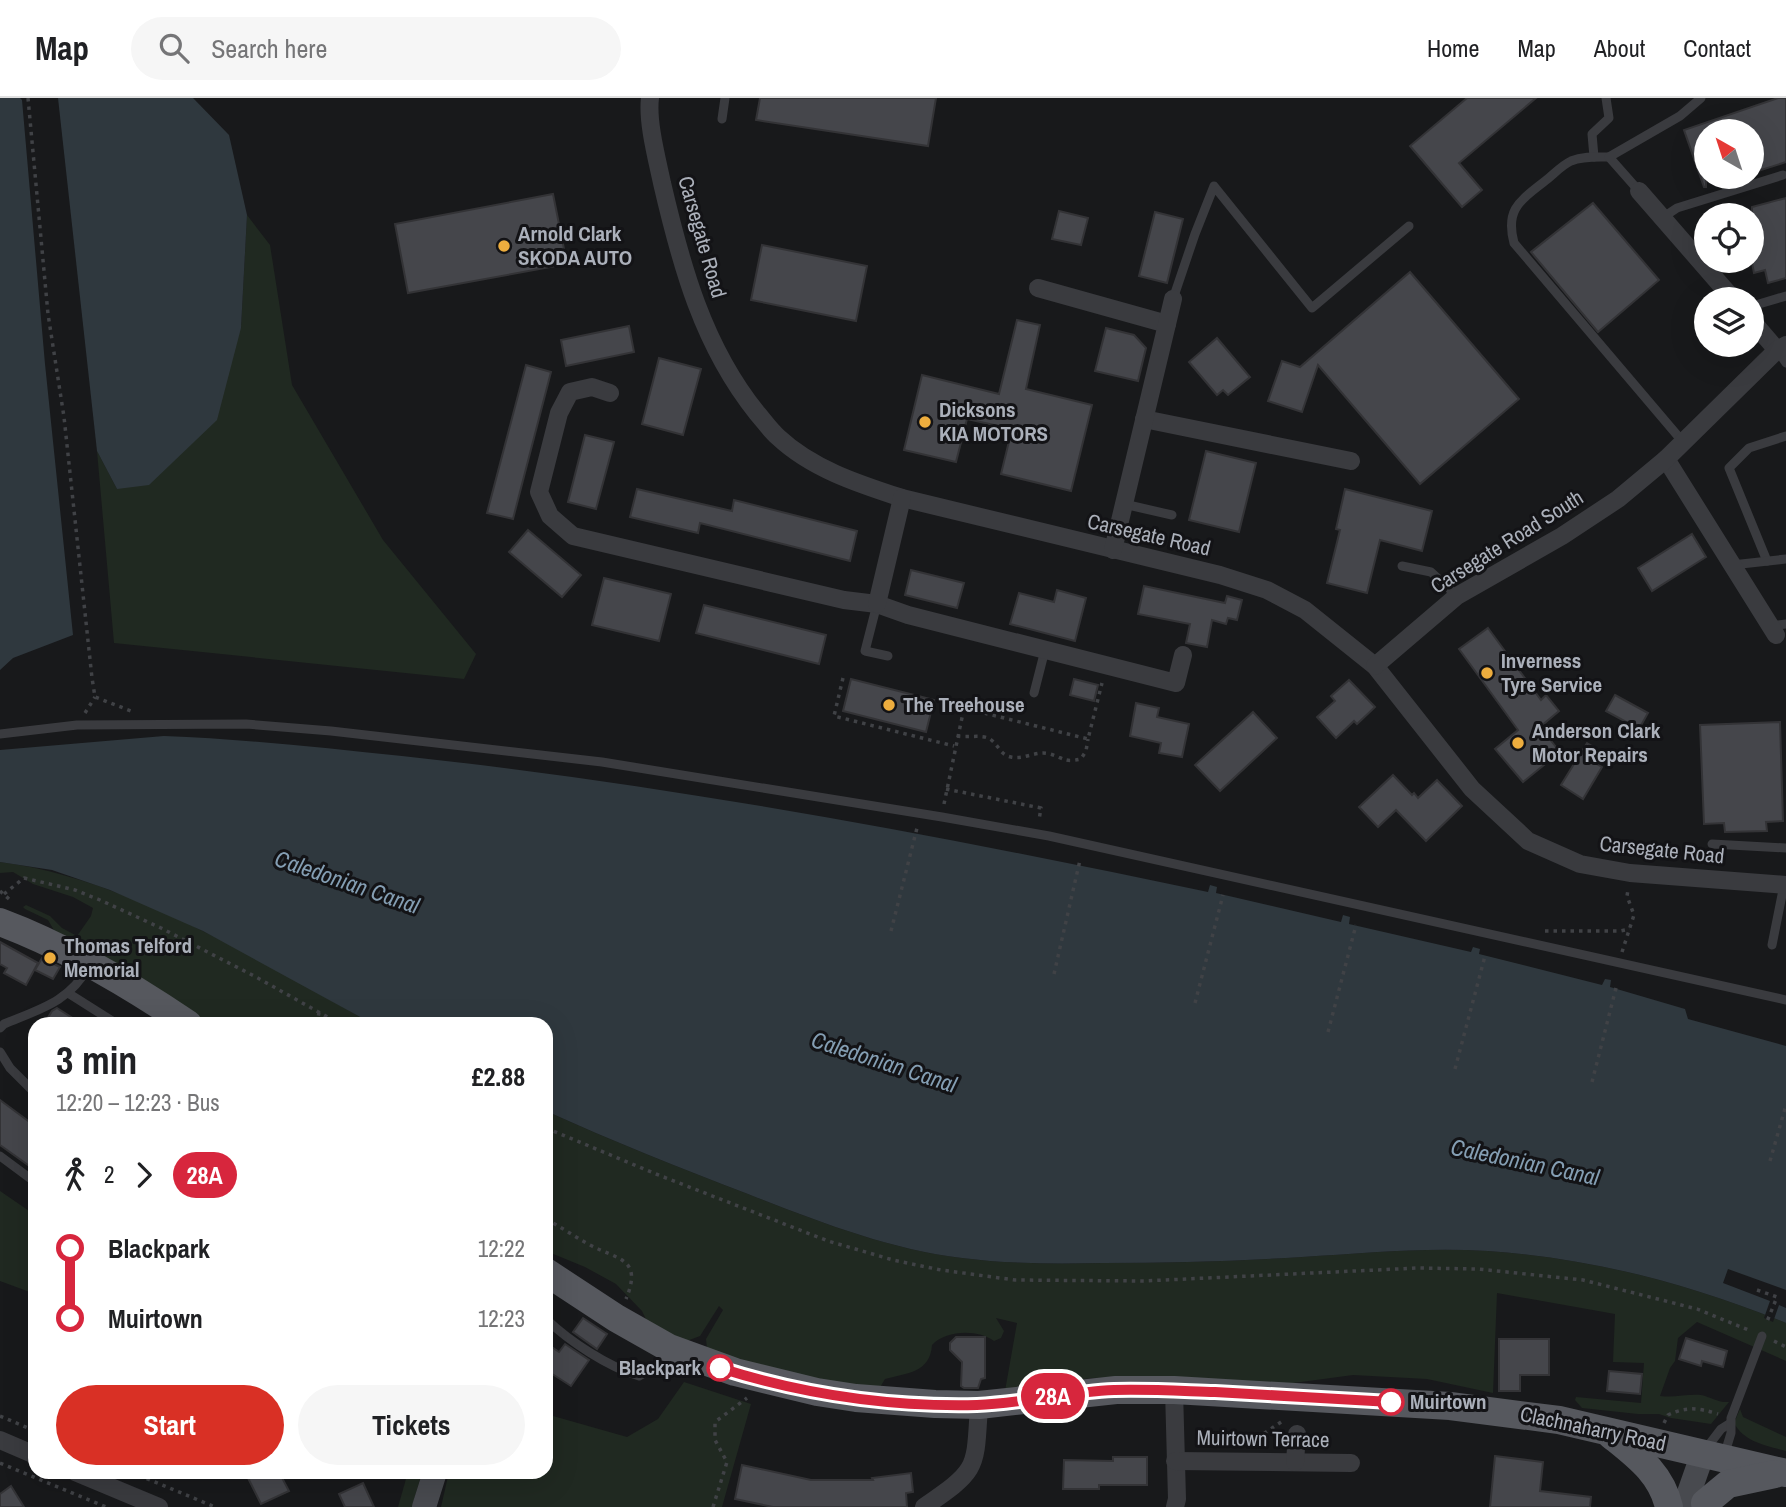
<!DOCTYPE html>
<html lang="en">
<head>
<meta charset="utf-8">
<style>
  :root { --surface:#fff; --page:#f6f6f6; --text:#202124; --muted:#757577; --line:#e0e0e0; --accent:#d93025 }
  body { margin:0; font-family:"Archivo Narrow",sans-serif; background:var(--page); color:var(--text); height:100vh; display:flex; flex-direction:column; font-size:26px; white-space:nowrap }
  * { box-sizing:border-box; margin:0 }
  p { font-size:23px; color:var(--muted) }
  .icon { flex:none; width:38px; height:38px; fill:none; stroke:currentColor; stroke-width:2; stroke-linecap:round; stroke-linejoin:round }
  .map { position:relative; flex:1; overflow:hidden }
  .panel { position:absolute; left:28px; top:919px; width:525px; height:462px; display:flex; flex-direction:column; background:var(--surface); border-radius:21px; box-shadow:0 7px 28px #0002 }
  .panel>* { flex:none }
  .badge { padding:0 14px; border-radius:23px; font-size:24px; line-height:46px }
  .needle { width:46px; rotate:321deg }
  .buttons { position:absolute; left:1694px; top:21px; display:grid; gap:14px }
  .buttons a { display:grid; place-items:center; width:70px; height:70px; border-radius:50%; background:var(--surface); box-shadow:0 7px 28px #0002; font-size:35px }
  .map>.badge { position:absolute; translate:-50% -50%; box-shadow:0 0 0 4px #fff }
  .legs { display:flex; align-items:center; gap:10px; height:77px; padding:0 28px; font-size:23px }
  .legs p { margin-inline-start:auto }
  .head { display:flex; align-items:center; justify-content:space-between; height:119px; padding:0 28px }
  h1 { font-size:38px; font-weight:800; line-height:52px }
  .cta { display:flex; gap:14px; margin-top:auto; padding:14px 28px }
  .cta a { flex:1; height:80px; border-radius:42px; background:var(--accent); color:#fff; font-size:28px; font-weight:800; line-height:80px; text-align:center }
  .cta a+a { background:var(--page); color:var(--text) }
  ul { padding:0 28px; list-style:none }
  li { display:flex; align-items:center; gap:24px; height:70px; font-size:26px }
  li i { display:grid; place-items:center; width:10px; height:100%; margin:0 9px; background:currentColor }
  li i::after { content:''; width:18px; height:18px; margin:-9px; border:5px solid; border-radius:50%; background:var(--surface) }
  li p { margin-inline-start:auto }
  li:first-child i { background:linear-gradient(#0000 50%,currentColor 0) }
  li:last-child i { background:linear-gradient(currentColor 50%,#0000 0) }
  header { display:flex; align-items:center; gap:42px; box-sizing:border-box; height:98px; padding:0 35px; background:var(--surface); border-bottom:2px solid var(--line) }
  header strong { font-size:33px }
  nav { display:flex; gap:38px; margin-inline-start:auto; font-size:24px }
  .search { width:490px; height:63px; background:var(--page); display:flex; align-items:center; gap:18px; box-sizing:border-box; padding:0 24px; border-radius:38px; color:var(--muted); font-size:26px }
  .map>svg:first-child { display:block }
</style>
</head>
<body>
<header>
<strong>Map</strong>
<div class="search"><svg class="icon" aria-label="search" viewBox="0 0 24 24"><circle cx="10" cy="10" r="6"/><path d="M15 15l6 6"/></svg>Search here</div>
<nav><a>Home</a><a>Map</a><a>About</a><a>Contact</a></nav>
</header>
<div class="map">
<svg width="1786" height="1409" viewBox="0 0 1786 1409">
  <rect width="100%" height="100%" fill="#18191b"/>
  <g fill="#202921">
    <polygon points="247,117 270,147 292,287 383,442 476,556 464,581 114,545 97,353 117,391 241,230"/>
    <path d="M0 764C131 781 258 863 373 926H209L140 880 55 834 48 822 25 811 23 809 26 807 50 818 62 830 77 838 91 818 93 810 73 799 33 786 13 774 0 775Z"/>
    <path d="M546 1013C612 1043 680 1070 748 1096 817 1123 888 1151 962 1160 1009 1166 1056 1166 1103 1165 1170 1165 1236 1163 1302 1159 1364 1155 1426 1149 1488 1153 1592 1160 1690 1186 1786 1225V1263L1697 1224 1678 1240 1675 1263 1670 1270 1660 1298C1674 1300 1687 1296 1701 1297 1711 1299 1718 1305 1729 1304L1711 1326 1671 1320 1659 1316H1638L1582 1310 1575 1302 1576 1299 1641 1305 1644 1265 1613 1264 1615 1216 1497 1195 1493 1295 1427 1281 1353 1277 1286 1286 1150 1279 1091 1280 1005 1293 1017 1225 996 1220 1004 1233 1001 1240 994 1243C978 1231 946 1232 932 1247 930 1275 907 1275 885 1281L879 1291 785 1277 707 1250 706 1241 723 1212 719 1208 700 1238 684 1244 647 1223 642 1213 616 1186 585 1169 546 1153Z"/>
    <polygon points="0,1093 35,1117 35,1196 0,1183"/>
    <polygon points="684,1284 751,1306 722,1409 441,1409 449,1374 546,1374 546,1316 627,1339 658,1321"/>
    <path d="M1740 1311 1743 1319 1786 1339V1353C1767 1348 1744 1344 1734 1325Z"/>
    <polygon points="408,1374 422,1374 412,1409 398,1409"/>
  </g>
  <g fill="#2f383e">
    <polygon points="0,0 20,0 22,2 45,266 73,537 13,560 0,572"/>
    <polygon points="58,0 193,0 229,37 247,117 241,230 217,322 149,387 117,391 97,353"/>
    <path d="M164 638C244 641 323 650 402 658 673 687 941 738 1208 794L1210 787 1217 789 1216 795 1341 824 1343 817 1350 819 1349 826 1471 854 1473 849 1480 851 1479 856 1602 887 1605 881 1611 882 1610 889 1685 911 1688 921 1786 948V1225C1690 1186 1592 1160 1488 1153 1426 1149 1364 1155 1302 1159 1236 1163 1170 1165 1103 1165 1056 1166 1009 1166 962 1160 888 1151 817 1123 748 1096 680 1070 612 1043 546 1013V926H373L203 833 110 792 52 772 0 764V652Z"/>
  </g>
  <polygon fill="#18191b" points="1728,1171 1786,1192 1786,1210 1779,1207 1773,1224 1764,1220 1770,1203 1723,1185"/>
  <g fill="#45464b" stroke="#333336" stroke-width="2">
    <polygon points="760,0 936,0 928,48 756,22"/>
    <polygon points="1467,0 1536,0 1459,65 1482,92 1462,109 1410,48"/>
    <polygon points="1778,0 1786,0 1786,64 1752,75 1752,33 1706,33 1706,89 1704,89 1684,32"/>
    <polygon points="553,96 567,166 408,195 395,126"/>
    <polygon points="1786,100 1786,180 1768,185 1765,172 1754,175 1752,165 1752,109"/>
    <polygon points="1593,105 1659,182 1598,234 1531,154"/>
    <polygon points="1059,113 1088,120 1081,147 1052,141"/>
    <polygon points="1155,114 1183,121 1167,185 1139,178"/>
    <polygon points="762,147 867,168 856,223 751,202"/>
    <polygon points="1410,174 1519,301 1420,386 1318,267 1302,314 1268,303 1282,263 1300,269"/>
    <polygon points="1017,222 1040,227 1026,291 1092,307 1071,393 1001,376 1012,331 967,321 956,364 904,352 922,277 999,296"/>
    <polygon points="629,228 634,254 566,268 561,242"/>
    <polygon points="1106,230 1134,237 1146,250 1138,283 1095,273"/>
    <polygon points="1217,240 1250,279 1228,297 1223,292 1217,297 1189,264"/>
    <polygon points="659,260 701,271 683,337 642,326"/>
    <polygon points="526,267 551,274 513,421 487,415"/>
    <polygon points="585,337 614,344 596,411 568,404"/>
    <polygon points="1206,353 1256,365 1239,434 1189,422"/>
    <polygon points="637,391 732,413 734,402 857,433 850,463 700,425 698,435 630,419"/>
    <polygon points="1345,391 1432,413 1422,453 1380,442 1367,495 1327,485 1340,432 1336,431"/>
    <polygon points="528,432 581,477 562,499 509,454"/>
    <polygon points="1692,436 1706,459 1652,493 1638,470"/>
    <polygon points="911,472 964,485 957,510 905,497"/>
    <polygon points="604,480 671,496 659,543 592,527"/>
    <polygon points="1144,488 1225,505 1227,498 1242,502 1237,522 1228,520 1226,526 1212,522 1207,549 1186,545 1190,526 1138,516"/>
    <polygon points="1057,492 1086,500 1075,543 1010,526 1019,495 1054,504"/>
    <polygon points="704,507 826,537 819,566 696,535"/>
    <polygon points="1488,530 1541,602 1546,597 1559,613 1540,629 1560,654 1523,684 1495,651 1518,632 1459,551"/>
    <polygon points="851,581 934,602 926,634 843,613"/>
    <polygon points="1074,581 1098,587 1094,603 1070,597"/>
    <polygon points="1349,582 1375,609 1357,626 1354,623 1336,640 1317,619 1335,603 1331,598"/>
    <polygon points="1615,597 1648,615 1639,631 1606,613"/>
    <polygon points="1136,605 1159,610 1157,619 1189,626 1182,659 1159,655 1161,645 1130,638"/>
    <polygon points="1253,614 1277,640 1220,693 1195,667"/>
    <polygon points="1780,624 1783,723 1766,724 1767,733 1725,734 1724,725 1704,726 1700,627"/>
    <polygon points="1587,645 1600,653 1593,664 1602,669 1583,701 1561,687"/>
    <polygon points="1393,677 1412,697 1414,695 1418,700 1437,682 1462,708 1426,743 1396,712 1378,729 1359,709"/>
    <polygon points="0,844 38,865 26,887 4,875 7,870 0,866"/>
    <polygon points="42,860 60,869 53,881 35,872"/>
    <polygon points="57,910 82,926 44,926 52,913"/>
    <polygon points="0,1002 35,1028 35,1072 0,1047"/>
    <polygon points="583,1220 607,1236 597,1251 573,1234"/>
    <polygon points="956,1239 985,1239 985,1280 981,1281 978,1290 964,1290 961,1288 962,1264 950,1252 950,1245"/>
    <polygon points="1686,1240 1727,1253 1723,1269 1702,1263 1701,1268 1679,1261"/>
    <polygon points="1499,1241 1549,1241 1549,1277 1520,1277 1520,1293 1499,1293"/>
    <polygon points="546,1245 559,1254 565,1246 589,1262 571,1288 546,1272"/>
    <polygon points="1609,1273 1642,1276 1640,1296 1607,1293"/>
    <polygon points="1495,1358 1543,1364 1540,1393 1591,1399 1590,1409 1490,1409"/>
    <polygon points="1113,1359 1147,1359 1147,1387 1099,1387 1099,1391 1063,1391 1064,1362 1113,1363"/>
    <polygon points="742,1367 811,1382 873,1382 872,1380 911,1375 913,1394 906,1395 907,1409 773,1409 735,1401"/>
    <polygon points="245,1374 279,1374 289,1393 261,1406"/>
    <polygon points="363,1385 374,1409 345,1409 339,1396"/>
    <polygon points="11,1388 24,1409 0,1409 0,1396"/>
  </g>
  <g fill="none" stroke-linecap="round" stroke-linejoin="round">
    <g stroke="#404246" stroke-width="3.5" stroke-dasharray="3.5 5" stroke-linecap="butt">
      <polyline points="28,0 48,216 64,319 92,580 95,599 131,613"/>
      <polyline points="843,580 834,618 954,648"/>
      <polyline points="85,615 95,599"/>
      <path d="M957 638C967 640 982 636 990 641 999 647 1000 657 1011 659 1024 662 1037 652 1050 656 1064 660 1064 665 1081 661L1086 653 1088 641"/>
      <polyline points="946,691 1041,710 1039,722"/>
      <polyline points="944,706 964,610 1088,641 1102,585"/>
      <polyline points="0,793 9,801"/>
      <polyline points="4,796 24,780 75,792 100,802 161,830 256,879 340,926"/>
      <polyline points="891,833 917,730"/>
      <polyline points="1545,833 1620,833 1630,831"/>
      <polyline points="1622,854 1634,817 1627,798 1628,792"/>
      <polyline points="1054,876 1080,762"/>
      <polyline points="1195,905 1223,797"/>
      <polyline points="317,926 319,914"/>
      <polyline points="1328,934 1356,827"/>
      <polyline points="1455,971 1485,858"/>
      <polyline points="1592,984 1616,890"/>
      <polyline points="546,1030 656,1076 828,1143 893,1162 941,1172 1015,1182 1144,1183 1418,1170 1478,1171 1583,1182 1697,1211 1751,1233"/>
      <polyline points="1770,1063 1786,1007"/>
      <path d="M546 1121C561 1129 575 1139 590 1147 618 1162 643 1160 626 1201"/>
      <polyline points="1757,1192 1777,1199 1766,1226"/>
      <polyline points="1774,1243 1786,1249"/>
      <polyline points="0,1318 35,1333"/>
      <path d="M1664 1325 1668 1317C1687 1308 1699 1310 1718 1316"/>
      <polyline points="1250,1345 1284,1322"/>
      <polyline points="0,1365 106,1409"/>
      <polyline points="131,1374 215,1409"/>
      <polyline points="713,1409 727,1364 715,1342 715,1324 747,1300"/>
    </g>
    <g stroke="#3a3b3f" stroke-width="9">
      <polyline points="722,21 725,0"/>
      <polyline points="1594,59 1592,36 1609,20 1606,0"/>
      <path d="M1609 59C1597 59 1583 58 1571 63 1562 67 1553 77 1545 83 1520 103 1505 111 1514 145L1683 344"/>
      <polyline points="1639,93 1609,59 1680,18 1701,0"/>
      <polyline points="1662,120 1677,110 1783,77"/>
      <polyline points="1173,201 1195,136 1214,88 1312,210 1409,128"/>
      <polyline points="1752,213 1759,206 1786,198"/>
      <polyline points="1777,252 1786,265"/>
      <polyline points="1124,406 1172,417"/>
      <polyline points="1767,463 1729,370 1749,350 1786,338"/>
      <polyline points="1732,467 1786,461"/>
      <polyline points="1402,468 1431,474 1457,498"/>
      <polyline points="877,506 865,553 888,558"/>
      <polyline points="1770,528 1786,526"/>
      <polyline points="1034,595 1045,552"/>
      <polyline points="0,636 77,627 246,626 331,633 602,664 942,719 1049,738 1786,902"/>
      <polyline points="1712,746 1786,750"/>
      <polyline points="1772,847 1784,787"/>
      <polyline points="68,895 117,926"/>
      <path d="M0 930 4 926C37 912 70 904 88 869"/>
      <polyline points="0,954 10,970 35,995"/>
      <polyline points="0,1058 35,1084"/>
      <path d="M546 1221C569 1243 608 1269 639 1278L657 1268 666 1254"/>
      <polyline points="1705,1352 1721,1331 1729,1326"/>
      <polyline points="1724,1358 1731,1335 1731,1320 1762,1238"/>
    </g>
    <g stroke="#3a3b3f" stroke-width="18">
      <path d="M650 0C647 24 657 61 662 85 681 167 703 248 757 315 764 323 770 332 778 339 812 371 859 386 902 400L1220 477 1267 492 1305 512 1375 568 1472 691 1528 743 1580 766 1630 775 1786 787"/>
      <polyline points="1639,93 1733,201"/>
      <polyline points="1038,190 1167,226"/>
      <polyline points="1752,223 1777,252"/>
      <polyline points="610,295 592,289 570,294 559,315 539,394 550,418 573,438 844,502 877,506 908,517 1176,585 1183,557"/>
      <polyline points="1144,321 1351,363"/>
      <polyline points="1666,361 1776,537"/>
      <polyline points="1113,452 1173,201"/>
      <polyline points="877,506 902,400"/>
      <polyline points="1375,568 1457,498 1562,438 1618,401 1666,361 1777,252 1786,247"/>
      <polyline points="1174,1292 1177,1401 1175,1409"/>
      <polyline points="0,1342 35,1357"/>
      <polyline points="1175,1363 1351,1365"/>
      <polyline points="1295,1364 1297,1336"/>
      <polyline points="75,1374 159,1409"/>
      <path d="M924 1409C979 1371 975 1372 979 1307"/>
    </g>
    <g stroke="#484a4f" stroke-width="24">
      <polyline points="424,1409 435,1374"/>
      <polyline points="1684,1409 1703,1355"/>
    </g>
    <g stroke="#56585e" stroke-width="28">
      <path d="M0 824C67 849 129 886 188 926"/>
      <polyline points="546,1174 616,1220 669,1250 735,1274 817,1294 856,1300 935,1306 979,1307 1116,1292 1174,1292 1450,1308 1559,1322 1786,1375"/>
      <path d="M1611 1337C1637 1358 1661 1375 1669 1409"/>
      <polyline points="1705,1405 1728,1386 1775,1376"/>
    </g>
  </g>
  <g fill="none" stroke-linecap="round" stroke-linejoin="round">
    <g stroke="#fff" stroke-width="16">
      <path id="line-1" d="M720 1270C802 1296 890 1309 977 1307 1023 1305 1068 1294 1114 1292 1148 1291 1182 1293 1215 1294 1274 1297 1332 1301 1391 1304"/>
    </g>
    <use href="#line-1" stroke="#d7263d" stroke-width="10"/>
  </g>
  <g fill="#edad3e" stroke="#131316" stroke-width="2.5">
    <circle cx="504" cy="148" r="7"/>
    <circle cx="925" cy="324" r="7"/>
    <circle cx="1487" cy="575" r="7"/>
    <circle cx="889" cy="607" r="7"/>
    <circle cx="1518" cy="645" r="7"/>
    <circle cx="50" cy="860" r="7"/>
  </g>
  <g fill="#fff" stroke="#d7263d" stroke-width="3.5">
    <circle cx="720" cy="1270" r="12"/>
    <circle cx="1391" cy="1304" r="12"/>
  </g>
  <g text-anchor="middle" stroke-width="6" stroke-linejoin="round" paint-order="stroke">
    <g font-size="21" font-weight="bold" fill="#abb0ba" stroke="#131316" text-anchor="start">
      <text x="518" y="143">Arnold Clark<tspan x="518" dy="24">SKODA AUTO</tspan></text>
      <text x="939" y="319">Dicksons<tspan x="939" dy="24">KIA MOTORS</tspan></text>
      <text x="1501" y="570">Inverness<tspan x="1501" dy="24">Tyre Service</tspan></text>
      <text x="903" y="614">The Treehouse</text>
      <text x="1532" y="640">Anderson Clark<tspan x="1532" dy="24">Motor Repairs</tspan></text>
      <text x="64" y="855">Thomas Telford<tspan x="64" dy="24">Memorial</tspan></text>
    </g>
    <g font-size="21" fill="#abb0ba" stroke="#131316">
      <text transform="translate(702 139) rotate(74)" y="7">Carsegate Road</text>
      <text transform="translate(1149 437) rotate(13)" y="7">Carsegate Road</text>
      <text transform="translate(1507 444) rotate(-32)" y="7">Carsegate Road South</text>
      <text transform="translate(1662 752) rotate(6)" y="7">Carsegate Road</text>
      <text transform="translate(1593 1331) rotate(12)" y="7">Clachnaharry Road</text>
      <text transform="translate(1263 1341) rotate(1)" y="7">Muirtown Terrace</text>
    </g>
    <g font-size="21" font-weight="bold" fill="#abb0ba" stroke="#131316" text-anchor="end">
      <text x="701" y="1277">Blackpark</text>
      <text x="1410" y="1311" text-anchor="start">Muirtown</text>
    </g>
    <g font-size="23" font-style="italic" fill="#849eb3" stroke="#131316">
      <text transform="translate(347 784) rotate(19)" y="8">Caledonian Canal</text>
      <text transform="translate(884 964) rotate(18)" y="8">Caledonian Canal</text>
      <text transform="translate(1525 1064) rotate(12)" y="8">Caledonian Canal</text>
    </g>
  </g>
</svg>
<div class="buttons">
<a><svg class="needle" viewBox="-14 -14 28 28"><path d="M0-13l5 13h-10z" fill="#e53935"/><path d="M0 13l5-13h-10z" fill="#757577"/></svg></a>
<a><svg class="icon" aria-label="locate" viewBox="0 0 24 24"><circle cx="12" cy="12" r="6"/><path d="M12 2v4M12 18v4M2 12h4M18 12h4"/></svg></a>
<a><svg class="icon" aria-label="layers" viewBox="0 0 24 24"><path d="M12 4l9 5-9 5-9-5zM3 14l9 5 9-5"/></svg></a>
</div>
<b class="badge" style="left:1053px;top:1298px;background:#d7263d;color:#fff">28A</b>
<section class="panel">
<div class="head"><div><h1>3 min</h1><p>12:20 – 12:23 · Bus</p></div><b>£2.88</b></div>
<div class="legs"><svg class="icon" aria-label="walk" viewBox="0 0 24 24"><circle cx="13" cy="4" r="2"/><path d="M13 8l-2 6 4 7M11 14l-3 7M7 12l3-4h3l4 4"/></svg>2<svg class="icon" aria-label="forward" viewBox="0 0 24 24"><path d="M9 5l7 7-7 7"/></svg><b class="badge" style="background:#d7263d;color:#fff">28A</b></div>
<ul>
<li><i style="color:#d7263d"></i><b>Blackpark</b><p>12:22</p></li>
<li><i style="color:#d7263d"></i><b>Muirtown</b><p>12:23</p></li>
</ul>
<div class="cta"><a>Start</a><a>Tickets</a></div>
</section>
</div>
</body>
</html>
